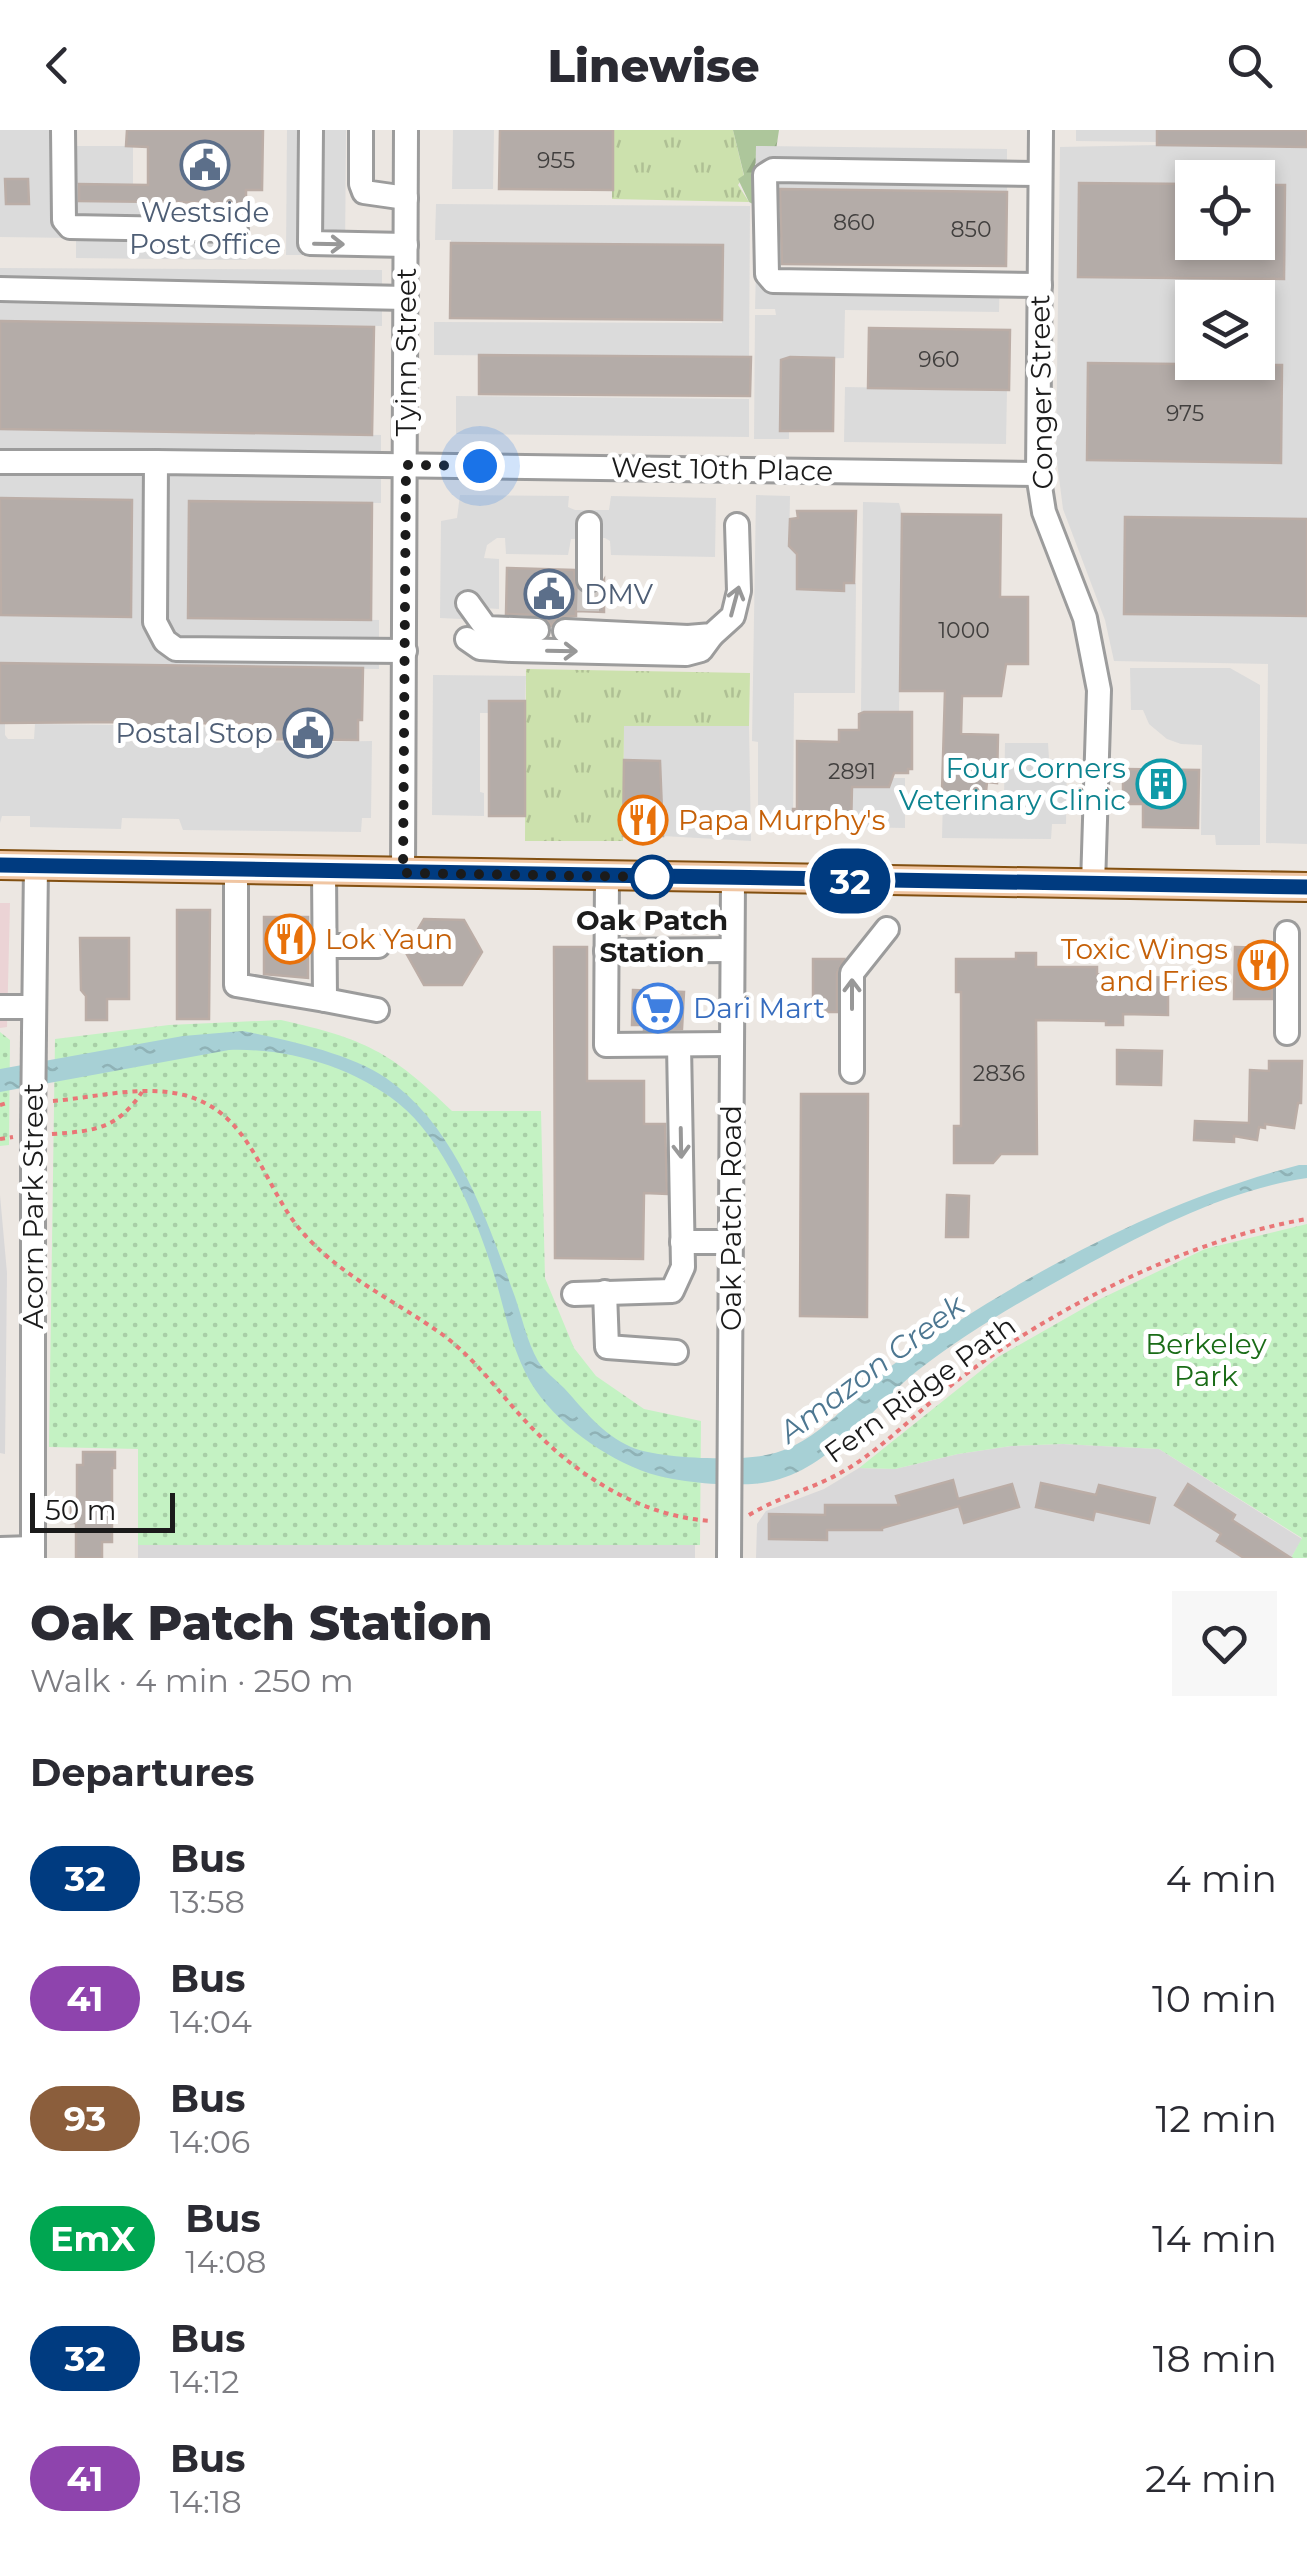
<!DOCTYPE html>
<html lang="en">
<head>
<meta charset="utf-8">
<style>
  :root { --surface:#fff; --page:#f7f7f7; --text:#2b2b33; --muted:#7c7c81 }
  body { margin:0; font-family:Montserrat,sans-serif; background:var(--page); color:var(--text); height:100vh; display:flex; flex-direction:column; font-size:38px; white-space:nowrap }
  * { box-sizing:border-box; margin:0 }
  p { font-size:32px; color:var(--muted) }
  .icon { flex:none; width:55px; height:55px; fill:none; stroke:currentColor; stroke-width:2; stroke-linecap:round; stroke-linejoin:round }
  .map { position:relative; height:1428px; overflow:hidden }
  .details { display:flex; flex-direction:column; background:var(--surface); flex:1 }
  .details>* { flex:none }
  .badge { padding:0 20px; border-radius:32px; font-size:35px; line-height:65px }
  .tools { position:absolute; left:1175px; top:30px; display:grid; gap:20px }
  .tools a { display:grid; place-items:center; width:100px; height:100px; border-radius:0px; background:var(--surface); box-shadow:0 5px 15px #0003; font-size:50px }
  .scale { position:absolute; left:30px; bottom:25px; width:145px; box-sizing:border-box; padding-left:10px; border:5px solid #1b1b1b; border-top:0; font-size:28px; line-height:35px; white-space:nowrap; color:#1b1b1b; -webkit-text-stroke:8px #fff; paint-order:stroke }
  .you { position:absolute; width:50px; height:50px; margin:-25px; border:8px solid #fff; border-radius:50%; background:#1a73e8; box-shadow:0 0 0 15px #1a73e833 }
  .map>.badge { position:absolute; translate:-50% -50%; box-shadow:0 0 0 5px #fff }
  h2 { padding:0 30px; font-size:38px; line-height:90px }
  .round { display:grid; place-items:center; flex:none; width:105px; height:105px; border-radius:0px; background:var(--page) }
  .summary { display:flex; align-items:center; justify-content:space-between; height:170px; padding:0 30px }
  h1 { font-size:48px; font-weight:800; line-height:75px }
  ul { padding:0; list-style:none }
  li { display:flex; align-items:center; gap:30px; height:120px; padding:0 30px }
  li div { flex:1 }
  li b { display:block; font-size:38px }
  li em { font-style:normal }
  li .badge { min-width:110px; font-weight:700; text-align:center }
  header { display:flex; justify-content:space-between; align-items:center; height:130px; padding:0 30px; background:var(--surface); font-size:45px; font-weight:800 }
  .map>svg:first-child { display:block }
</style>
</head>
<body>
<header><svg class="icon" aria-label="back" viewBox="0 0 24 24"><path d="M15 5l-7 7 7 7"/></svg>Linewise<svg class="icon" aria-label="search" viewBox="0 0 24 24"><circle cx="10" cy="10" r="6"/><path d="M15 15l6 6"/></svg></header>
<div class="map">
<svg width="1307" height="1428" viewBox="0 0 1307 1428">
  <defs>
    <pattern id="grass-tufts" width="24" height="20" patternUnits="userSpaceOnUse" patternTransform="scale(2.5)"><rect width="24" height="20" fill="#cce1ad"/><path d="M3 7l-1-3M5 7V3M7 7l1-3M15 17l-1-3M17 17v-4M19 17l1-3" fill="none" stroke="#afc094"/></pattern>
    <pattern id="forest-firs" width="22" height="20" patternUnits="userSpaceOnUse" patternTransform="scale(2.5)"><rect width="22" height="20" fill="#adc69b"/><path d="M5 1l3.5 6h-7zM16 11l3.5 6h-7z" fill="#94aa85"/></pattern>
    <pattern id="park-dots" width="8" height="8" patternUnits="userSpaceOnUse" patternTransform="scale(2.5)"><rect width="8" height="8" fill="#c4f2c3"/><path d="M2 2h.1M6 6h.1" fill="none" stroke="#a8cfa7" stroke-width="1.8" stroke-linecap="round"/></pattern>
    <pattern id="water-ripples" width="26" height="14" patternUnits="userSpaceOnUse" patternTransform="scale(2.5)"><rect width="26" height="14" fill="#a7d0d5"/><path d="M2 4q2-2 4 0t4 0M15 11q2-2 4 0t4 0" fill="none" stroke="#8fb2b6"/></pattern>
  </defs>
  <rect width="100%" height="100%" fill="#ece7e2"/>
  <g fill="#d9d8d9">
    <polygon points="0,1065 7,1143 5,1324 0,1323"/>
    <polygon points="1063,1314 1159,1319 1302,1409 1291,1428 756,1428 757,1394 766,1381 824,1359 859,1338 895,1339 958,1324 1011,1316"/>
    <polygon points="695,1414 695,1428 138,1428 138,1415"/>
  </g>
  <polygon fill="#ebd3d5" points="0,773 10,773 7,897 0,898"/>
  <g fill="url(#grass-tufts)">
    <polygon points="613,0 733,0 744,46 738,55 749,72 612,69"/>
    <polygon points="526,539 750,543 749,596 624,596 623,711 525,711"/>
  </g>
  <polygon fill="url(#forest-firs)" points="733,0 779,0 776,20 755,34 765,67 755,75 749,72 738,49 744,45"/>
  <g fill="url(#park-dots)">
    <path d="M281 890C365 909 390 921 452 981H541L545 1148 574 1218 596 1246 644 1279 701 1291 700 1415H138V1319L49 1317 55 909 169 895Z"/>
    <polygon points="0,902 10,910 9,1015 0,1016"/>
    <polygon points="1307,1094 1307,1428 1291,1428 1302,1408 1159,1319 1063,1314 1011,1316 958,1324 895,1339 859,1338 998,1227 1098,1170 1205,1119"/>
  </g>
  <g fill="#dbdbdb" fill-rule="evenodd">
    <polygon points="0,0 75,0 75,16 133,16 133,55 74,54 74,71 237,73 236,87 246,87 246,130 76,128 76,108 0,107"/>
    <polygon points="287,0 346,0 345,125 286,125"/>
    <polygon points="453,0 494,0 493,59 452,59"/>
    <polygon points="1076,0 1157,0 1157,12 1076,11"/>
    <path d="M1157 15 1307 17V714L1266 713 1268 534 1114 531 1105 490 1063 379 1056 324 1060 17ZM1192 48H1258V55H1285L1284 149 1078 147 1079 53 1192 54ZM1192 168H1258V232H1192ZM1089 233 1281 235 1280 333 1087 330Z"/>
    <polygon points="756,16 1007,19 1007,62 755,59"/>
    <polygon points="436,74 750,76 749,227 434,225 434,192 722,193 723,115 451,113 451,110 435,110"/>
    <polygon points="0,138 382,140 382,196 0,191"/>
    <polygon points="756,139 1000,142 999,182 845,180 844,228 781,230 780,300 789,301 789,309 754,309 755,185 776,185 775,179 755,179"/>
    <polygon points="845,257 1007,260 1006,314 844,312"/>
    <polygon points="456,266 749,269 749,307 456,304"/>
    <polygon points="0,299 381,305 381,373 189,371 188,487 379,490 379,539 0,533 0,458 1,485 131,487 133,370 0,368"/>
    <polygon points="460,365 569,366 568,377 575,380 609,380 611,366 716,368 715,427 611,425 610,411 605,408 571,409 568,425 506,424 505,408 497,408 487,415 484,428 499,429 499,479 483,478 483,490 440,488 441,391 457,388"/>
    <polygon points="756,365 790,366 789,415 797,424 797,458 843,461 844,453 856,453 855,563 794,563 793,699 758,700 758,612 752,611"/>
    <polygon points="863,372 899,373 902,384 899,582 861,582"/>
    <polygon points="1130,538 1230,538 1260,555 1260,715 1216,715 1215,705 1201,705 1202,615 1181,614 1167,609 1149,594 1143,580 1131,580"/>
    <polygon points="433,545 526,546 525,571 490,571 489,583 480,583 480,662 484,663 484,686 432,685"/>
    <polygon points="0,594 5,594 5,605 8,609 34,609 35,594 117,595 117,607 121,611 187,612 190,609 190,597 249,598 249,609 253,613 372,611 371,688 362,688 361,702 183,700 179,689 122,688 121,699 30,697 30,686 2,686 0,693"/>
    <polygon points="624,596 749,596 751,711 663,706 660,631 624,630"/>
    <polygon points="1005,613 1048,613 1049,629 1067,629 1066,694 1052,694 1051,709 942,708 943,669 1004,669"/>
    <polygon points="894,648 905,648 905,698 851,697 852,657"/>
  </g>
  <path fill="url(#water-ripples)" d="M243 901C287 910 349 923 386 948 456 996 487 1090 515 1167 522 1187 527 1212 538 1231 544 1241 556 1250 564 1258 586 1282 601 1303 631 1317 659 1329 736 1331 766 1325 820 1315 852 1264 894 1234 1019 1148 1152 1073 1299 1035H1307V1048C1228 1060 1159 1096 1090 1133 1030 1166 971 1199 917 1241 866 1282 824 1350 752 1354 721 1356 669 1352 640 1340 597 1323 547 1286 526 1244 511 1214 505 1182 496 1151 479 1094 446 1011 398 973 351 936 287 918 229 920L0 962V939L183 906Z"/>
  <g fill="#b4aca8" stroke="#bbada6" stroke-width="2.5">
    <polygon points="127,0 263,0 262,60 246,60 246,73 79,71 79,54 148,55 148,17 126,16"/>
    <polygon points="500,0 613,0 613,60 499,59"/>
    <polygon points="1157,0 1307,0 1307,17 1157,15"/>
    <polygon points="5,49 28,49 29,74 6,74"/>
    <polygon points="1079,53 1192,54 1192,112 1258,112 1258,55 1285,55 1284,149 1078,147"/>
    <polygon points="780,59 1007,62 1006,136 782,134"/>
    <polygon points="451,113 723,115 722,190 450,188"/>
    <polygon points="0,191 374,197 372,305 0,299"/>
    <polygon points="869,198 1010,200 1009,260 868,258"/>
    <polygon points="479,225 751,227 750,266 479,264"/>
    <polygon points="790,227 834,228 833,301 780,301 781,230"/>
    <polygon points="1088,233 1282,235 1281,333 1087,330"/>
    <polygon points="0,368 132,370 131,487 1,485"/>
    <polygon points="189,371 372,373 371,490 188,488"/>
    <polygon points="797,381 856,381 854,453 844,453 844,461 797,459 797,424 789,416 790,389 798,388"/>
    <polygon points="902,384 1001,385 1000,467 1028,467 1028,534 1006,534 1001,566 962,566 961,604 998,605 997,653 987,652 986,662 974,662 973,667 942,661 945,561 900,561"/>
    <polygon points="1125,387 1307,389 1307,486 1124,484"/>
    <polygon points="507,438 574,440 576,457 588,465 597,462 604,450 604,482 576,481 576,486 559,487 551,496 546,488 539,485 506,484"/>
    <polygon points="0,533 363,538 362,590 358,590 358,610 252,609 252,594 188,593 187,610 172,610 172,601 120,600 121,592 0,593"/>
    <rect x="489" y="571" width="36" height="115"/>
    <polygon points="864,582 912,582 912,639 908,639 908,643 894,643 889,657 852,657 851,699 793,699 793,679 797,679 797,611 839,612 839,600 859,600 859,584"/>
    <polygon points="624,630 660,631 663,706 623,706"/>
    <polygon points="1123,639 1199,640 1198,698 1143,697 1143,674 1123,674"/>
    <polygon points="177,780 210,780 209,889 177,889"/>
    <polygon points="264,787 308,787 308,848 264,844"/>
    <polygon points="424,789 464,790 476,811 482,822 462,855 424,855 405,821"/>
    <polygon points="80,808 129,808 129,869 107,869 107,890 86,890 86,866 81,860"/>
    <polygon points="554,817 587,817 587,951 644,951 644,994 665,994 667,1064 644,1063 643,1129 555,1128"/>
    <polygon points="1235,817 1272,818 1272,869 1234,869"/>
    <polygon points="1016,823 1036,823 1036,837 1097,837 1097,844 1168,848 1168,885 1123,884 1123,895 1106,895 1106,891 1036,890 1037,1024 1001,1024 993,1033 954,1033 954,996 961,996 961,862 956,862 956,829 1016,829"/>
    <polygon points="813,829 844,829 837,843 837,882 813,882"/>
    <polygon points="633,860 684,862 682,899 644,900 644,895 632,895"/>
    <polygon points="1117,920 1162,921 1161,955 1117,954"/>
    <polygon points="1269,931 1302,931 1301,973 1298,973 1294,998 1265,994 1265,998 1259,997 1257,1010 1234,1006 1234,1012 1194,1010 1195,991 1249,993 1250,940 1269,941"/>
    <polygon points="801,964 868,964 867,1187 800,1186"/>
    <polygon points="947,1065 969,1066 968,1107 946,1107"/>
    <polygon points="83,1322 115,1322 115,1338 112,1338 112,1412 102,1412 102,1428 76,1428 76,1393 71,1393 71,1370 77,1370 77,1335 83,1335"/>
    <polygon points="953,1350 958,1369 1012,1354 1019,1377 964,1393 959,1376 882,1398 882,1400 827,1400 827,1410 769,1409 769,1384 825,1385 825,1375 899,1375 896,1366"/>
    <polygon points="1041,1353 1096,1365 1099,1355 1155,1368 1149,1393 1095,1381 1093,1390 1036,1377"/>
    <polygon points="1188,1354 1235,1385 1232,1390 1291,1428 1244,1428 1217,1411 1221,1404 1175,1375"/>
  </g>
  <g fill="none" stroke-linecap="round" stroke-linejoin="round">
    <polyline stroke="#cdc8c4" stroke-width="22" stroke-dasharray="22 11" stroke-linecap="butt" points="588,481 589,450"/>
    <g stroke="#9c9c9c" stroke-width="28">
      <g id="minor">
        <polyline points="63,0 64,90 70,97 236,100"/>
        <polyline points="311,0 310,113 406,115"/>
        <polyline points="361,0 361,54 364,62 406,68"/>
        <polyline points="1041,0 1038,344 1044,382 1085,488 1099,560 1093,755"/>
        <polyline points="1040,155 773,151 767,144 765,45 773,40 1040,44"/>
        <polyline points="0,159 406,168"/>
        <polyline points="0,332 156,332"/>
        <polyline points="589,450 589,394"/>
        <polyline points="468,473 486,498 537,500"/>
        <polyline points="565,501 688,507 712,505 733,486 739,461 737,395"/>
        <polyline points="467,509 480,518 512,520 686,524 701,520 712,505"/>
        <polyline points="405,521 176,519 165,511 155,492 156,332 1038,344"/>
        <polyline points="236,739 236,855 325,870 324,741"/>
        <polyline points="403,743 406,0"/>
        <polyline points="607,746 606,915 731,914"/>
        <polyline points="324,816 378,816"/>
        <polyline points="606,821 732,820"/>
        <polyline points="325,870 377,880"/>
        <polyline points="0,877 34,877"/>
        <polyline points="34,903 36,735"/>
        <polyline points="1287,903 1287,803"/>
        <polyline points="852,941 852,843 887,799"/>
        <polyline points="33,998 33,1428"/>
        <polyline points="682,1112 730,1112"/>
        <polyline points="605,1162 607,1217 676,1222"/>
        <polyline points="574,1164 672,1161 683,1137 679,915"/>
        <polyline points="0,1419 33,1418"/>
        <polyline points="729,1428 733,749"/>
      </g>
    </g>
    <g stroke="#825011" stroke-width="32">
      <polyline id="major" points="0,735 1307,757"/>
    </g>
    <g stroke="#e97677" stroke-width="4" stroke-dasharray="5 5" stroke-linecap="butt">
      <path d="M53 971C101 967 158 950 203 972 255 997 266 1061 303 1103 343 1148 396 1171 443 1205 481 1233 505 1272 538 1304 583 1350 646 1387 711 1391"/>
      <polyline points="0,975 7,973"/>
      <path d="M52 1004C95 1001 117 999 142 962"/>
      <polyline points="0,1009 13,1007"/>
      <path d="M749 1385C782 1365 820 1357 852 1336 890 1312 922 1277 958 1250 1053 1178 1189 1109 1307 1089"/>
    </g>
    <use href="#minor" stroke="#fff" stroke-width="22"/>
    <use href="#major" stroke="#f0c6a3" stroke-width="28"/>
    <g stroke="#9c9c9c" stroke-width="28" stroke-linecap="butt">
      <polyline id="minor-bridge" points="33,998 34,903"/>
    </g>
    <use href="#minor-bridge" stroke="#fff" stroke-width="22"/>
  </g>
  <defs><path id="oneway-shaft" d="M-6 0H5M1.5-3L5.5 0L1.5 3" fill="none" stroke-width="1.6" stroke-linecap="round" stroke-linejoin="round" transform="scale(2.5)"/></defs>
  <g stroke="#989898">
    <use href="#oneway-shaft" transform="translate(329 114) rotate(1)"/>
    <use href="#oneway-shaft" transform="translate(735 471) rotate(-75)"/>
    <use href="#oneway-shaft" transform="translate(562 521) rotate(1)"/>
    <use href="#oneway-shaft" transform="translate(852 864) rotate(-90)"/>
    <use href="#oneway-shaft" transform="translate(681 1013) rotate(89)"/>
  </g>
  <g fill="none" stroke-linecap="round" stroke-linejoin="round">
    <g stroke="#fff" stroke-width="22">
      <polyline id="line" points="0,735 1307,757"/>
    </g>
    <use href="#line" stroke="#003b80" stroke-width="15"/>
    <polyline stroke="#1b1b1b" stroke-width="10" stroke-dasharray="0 18" points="480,336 406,335 403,743 652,747"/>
  </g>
  <defs>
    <g id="civic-ring" transform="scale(2.5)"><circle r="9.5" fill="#fff" stroke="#5c6f8a" stroke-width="1.5"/><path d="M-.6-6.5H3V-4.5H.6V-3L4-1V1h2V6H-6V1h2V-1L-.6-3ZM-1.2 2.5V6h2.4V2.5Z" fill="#5c6f8a"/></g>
    <g id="building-ring" transform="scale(2.5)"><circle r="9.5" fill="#fff" stroke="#0f9aa8" stroke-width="1.5"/><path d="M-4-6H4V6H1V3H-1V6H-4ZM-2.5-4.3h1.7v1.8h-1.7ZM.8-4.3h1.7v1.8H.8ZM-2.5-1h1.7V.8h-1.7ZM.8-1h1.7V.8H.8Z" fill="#0f9aa8"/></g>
    <g id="restaurant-ring" transform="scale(2.5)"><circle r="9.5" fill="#fff" stroke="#e8710a" stroke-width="1.5"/><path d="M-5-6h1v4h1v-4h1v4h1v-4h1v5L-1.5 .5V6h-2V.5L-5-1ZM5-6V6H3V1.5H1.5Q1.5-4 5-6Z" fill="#e8710a"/></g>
    <g id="supermarket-ring" transform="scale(2.5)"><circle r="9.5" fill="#fff" stroke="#3f7fe0" stroke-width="1.5"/><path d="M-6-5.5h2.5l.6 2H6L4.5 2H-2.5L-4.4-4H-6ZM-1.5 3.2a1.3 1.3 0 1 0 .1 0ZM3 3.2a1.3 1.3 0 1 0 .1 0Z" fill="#3f7fe0"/></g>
  </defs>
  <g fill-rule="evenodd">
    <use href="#civic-ring" x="205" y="35"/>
    <use href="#civic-ring" x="549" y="464"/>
    <use href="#civic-ring" x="308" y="603"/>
    <use href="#building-ring" x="1161" y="654"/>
    <use href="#restaurant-ring" x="643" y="690"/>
    <use href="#restaurant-ring" x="290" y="809"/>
    <use href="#restaurant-ring" x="1263" y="835"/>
    <use href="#supermarket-ring" x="658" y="878"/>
  </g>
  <circle fill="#fff" stroke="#003b80" stroke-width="5" cx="652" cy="747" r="20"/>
  <g text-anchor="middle" stroke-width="10" stroke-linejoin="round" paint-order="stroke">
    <g font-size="22" fill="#413f3e">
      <text x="556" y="38">955</text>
      <text x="854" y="100">860</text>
      <text x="971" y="107">850</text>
      <text x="939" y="237">960</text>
      <text x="1185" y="291">975</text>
      <text x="964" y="508">1000</text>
      <text x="852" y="649">2891</text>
      <text x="999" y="951">2836</text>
    </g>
    <g font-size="28" fill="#4e5e75" stroke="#fff">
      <text x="205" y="92">Westside<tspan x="205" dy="32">Post Office</tspan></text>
      <text x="584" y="474" text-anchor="start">DMV</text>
      <text x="273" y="613" text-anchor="end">Postal Stop</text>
    </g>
    <g font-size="28" fill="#1b1b1b" stroke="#fff">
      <text transform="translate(406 222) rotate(-90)" y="10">Tyinn Street</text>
      <text transform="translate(1041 262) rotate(-91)" y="10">Conger Street</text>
      <text transform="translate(722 339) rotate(1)" y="10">West 10th Place</text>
      <text transform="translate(33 1076) rotate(-90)" y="10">Acorn Park Street</text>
      <text transform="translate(731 1088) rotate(-90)" y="10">Oak Patch Road</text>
      <text transform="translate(920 1259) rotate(-36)" y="10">Fern Ridge Path</text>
    </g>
    <g font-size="28" fill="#0d838f" stroke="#fff" text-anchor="end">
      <text x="1126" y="648">Four Corners<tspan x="1126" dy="32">Veterinary Clinic</tspan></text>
    </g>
    <g font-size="28" fill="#c56008" stroke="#fff" text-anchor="start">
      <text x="678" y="700">Papa Murphy's</text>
      <text x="325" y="819">Lok Yaun</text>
      <text x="1228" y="829" text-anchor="end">Toxic Wings<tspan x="1228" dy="32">and Fries</tspan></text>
    </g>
    <g font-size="28" font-weight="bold" fill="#1b1b1b" stroke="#fff">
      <text x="652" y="800">Oak Patch<tspan x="652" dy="32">Station</tspan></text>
    </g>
    <g font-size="28" fill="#366cbe" stroke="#fff" text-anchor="start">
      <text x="693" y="888">Dari Mart</text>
    </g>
    <g font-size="28" fill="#1a6c17" stroke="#fff">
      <text x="1206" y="1224">Berkeley<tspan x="1206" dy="32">Park</tspan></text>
    </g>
    <g font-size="30" font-style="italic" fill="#4d7791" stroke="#fff">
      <text transform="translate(872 1239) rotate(-37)" y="10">Amazon Creek</text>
    </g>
  </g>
</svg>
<div class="tools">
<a><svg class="icon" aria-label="locate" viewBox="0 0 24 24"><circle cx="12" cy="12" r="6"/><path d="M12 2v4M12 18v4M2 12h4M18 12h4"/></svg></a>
<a><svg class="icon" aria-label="layers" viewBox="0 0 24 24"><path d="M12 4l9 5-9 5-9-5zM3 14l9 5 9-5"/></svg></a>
</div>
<div class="scale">50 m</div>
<div class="you" style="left:480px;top:336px"></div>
<b class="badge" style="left:850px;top:751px;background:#003b80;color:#fff">32</b>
</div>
<section class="details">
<div class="summary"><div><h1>Oak Patch Station</h1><p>Walk · 4 min · 250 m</p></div><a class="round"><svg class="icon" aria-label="heart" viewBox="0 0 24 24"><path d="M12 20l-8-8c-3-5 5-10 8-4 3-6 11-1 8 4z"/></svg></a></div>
<h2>Departures</h2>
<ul>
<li><span class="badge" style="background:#003b80;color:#fff">32</span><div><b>Bus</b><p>13:58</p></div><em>4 min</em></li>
<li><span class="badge" style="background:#8e44ad;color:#fff">41</span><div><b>Bus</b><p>14:04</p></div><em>10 min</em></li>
<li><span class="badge" style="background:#8b5e3c;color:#fff">93</span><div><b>Bus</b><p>14:06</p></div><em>12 min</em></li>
<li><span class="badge" style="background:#00a651;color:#fff">EmX</span><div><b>Bus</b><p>14:08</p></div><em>14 min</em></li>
<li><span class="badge" style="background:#003b80;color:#fff">32</span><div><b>Bus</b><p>14:12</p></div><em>18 min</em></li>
<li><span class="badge" style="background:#8e44ad;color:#fff">41</span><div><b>Bus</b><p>14:18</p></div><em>24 min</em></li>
</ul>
</section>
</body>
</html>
